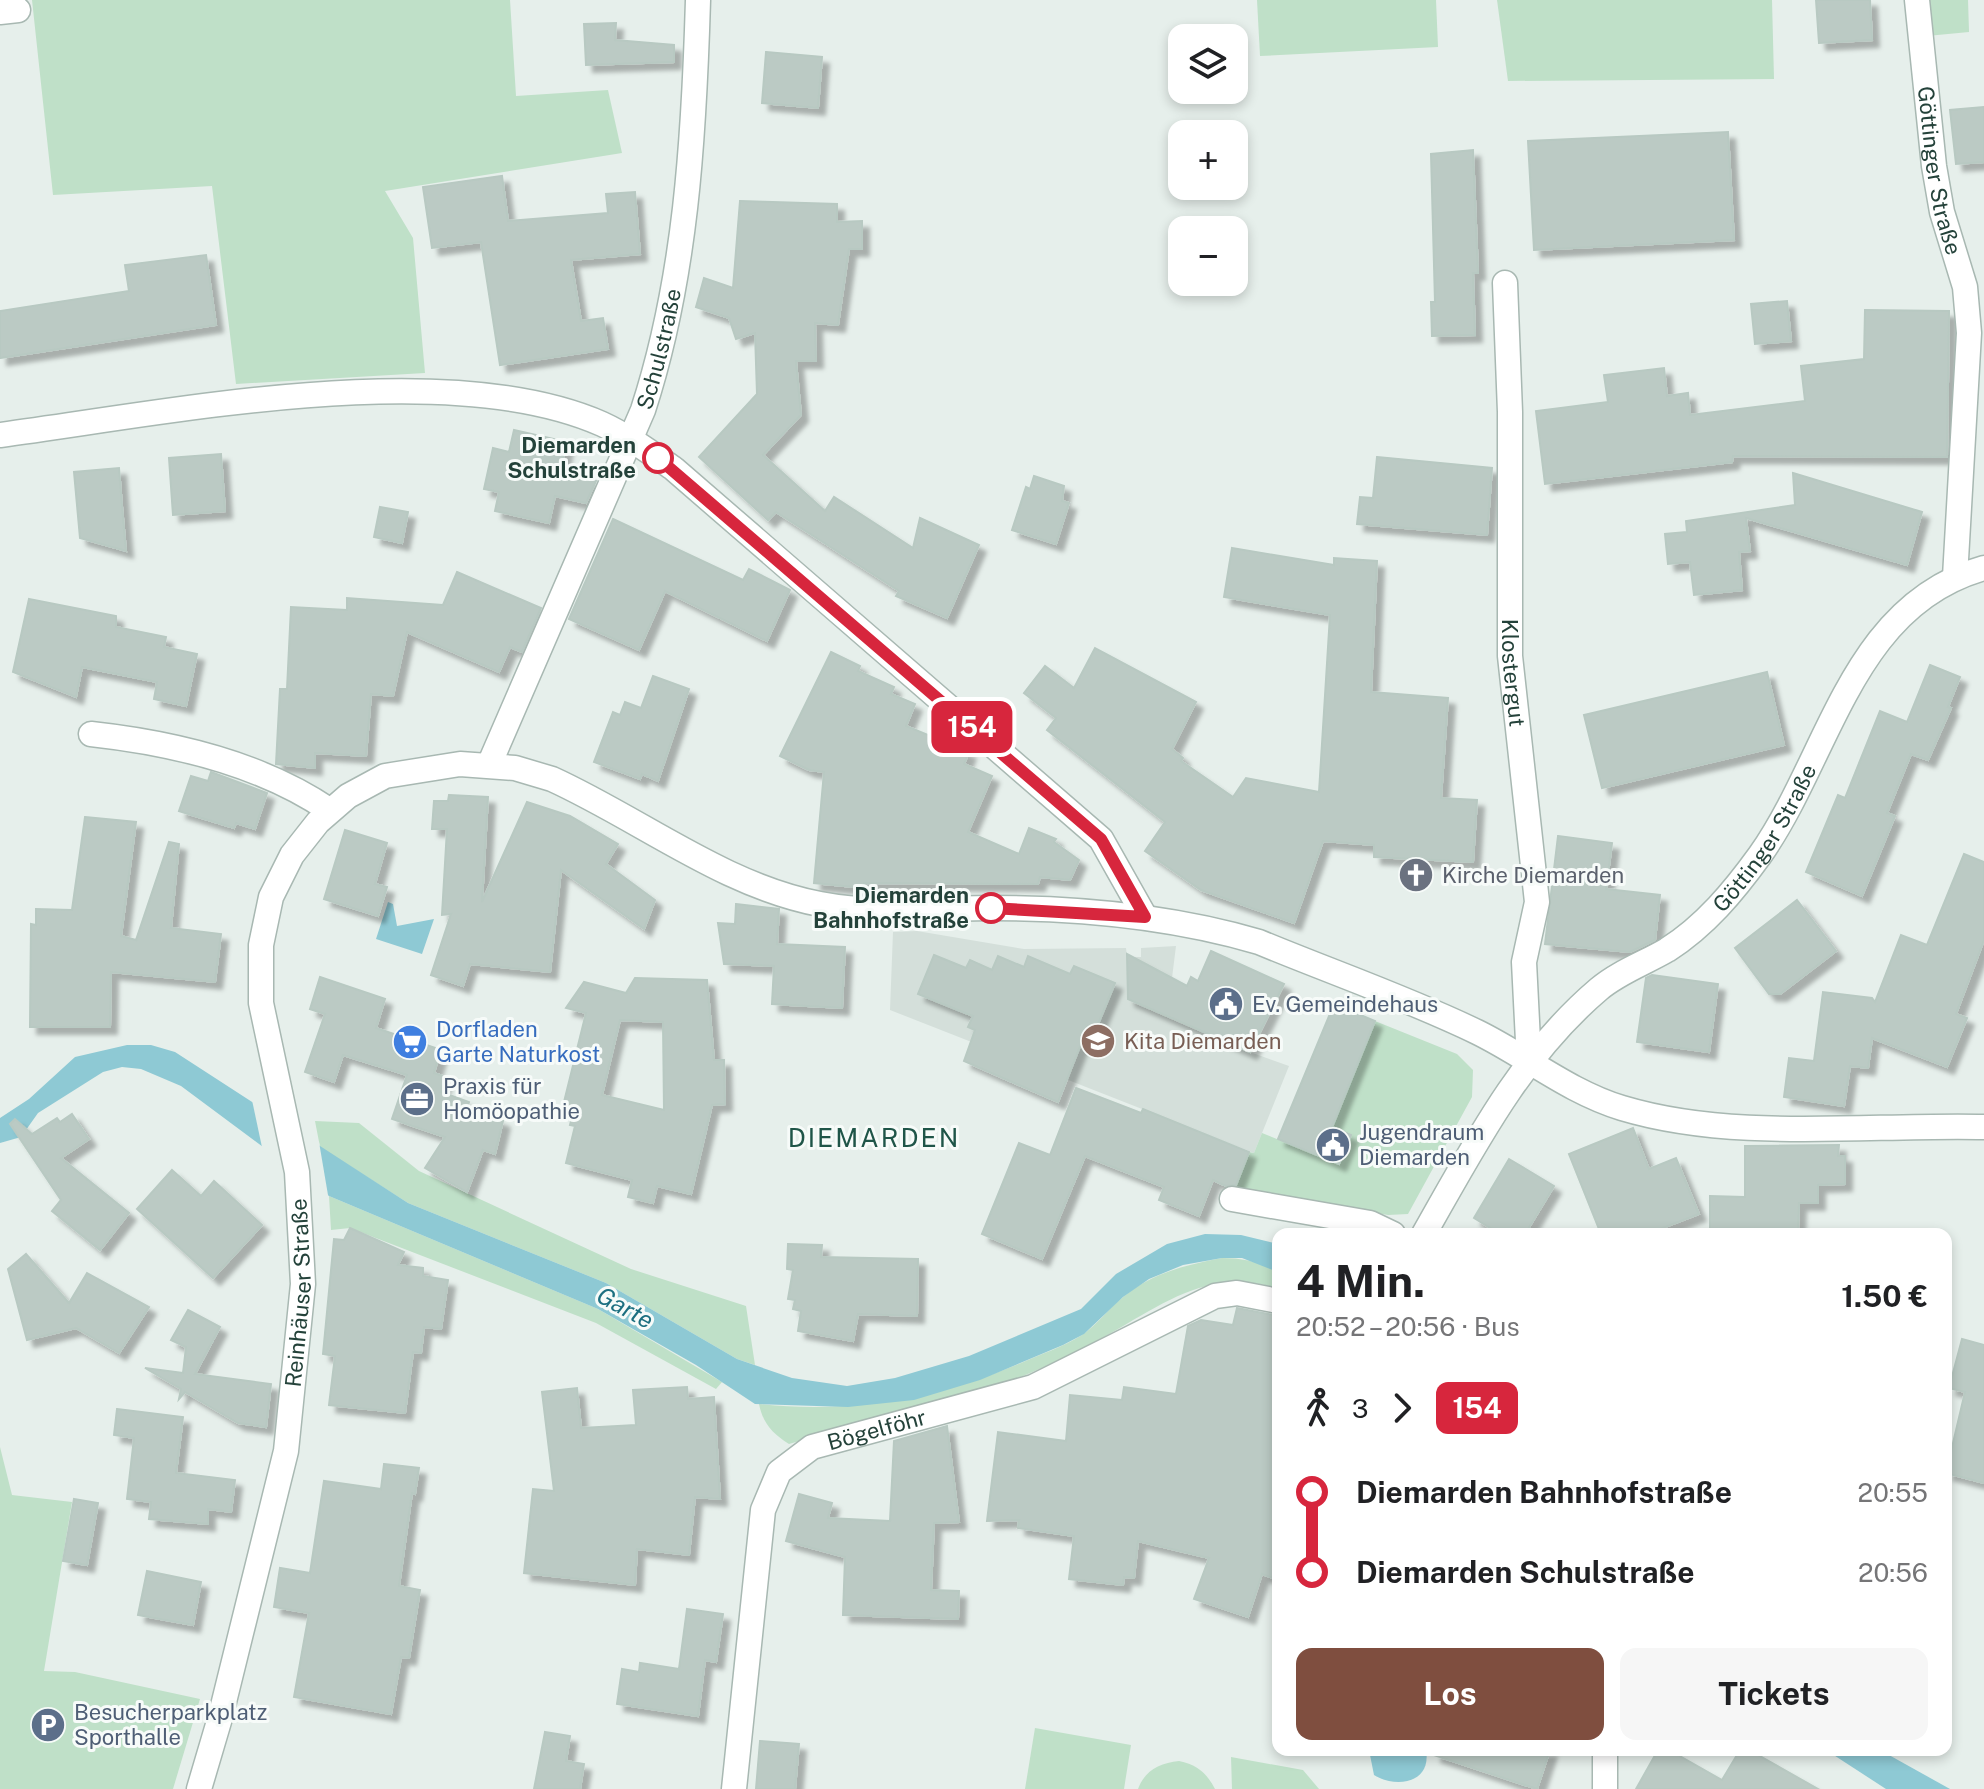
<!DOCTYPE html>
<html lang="de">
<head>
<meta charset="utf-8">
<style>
  :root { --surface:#fff; --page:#f6f6f6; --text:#202124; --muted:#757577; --accent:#7f4e3f }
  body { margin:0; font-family:"Public Sans",sans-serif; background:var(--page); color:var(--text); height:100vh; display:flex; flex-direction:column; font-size:30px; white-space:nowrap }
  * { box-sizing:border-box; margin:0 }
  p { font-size:26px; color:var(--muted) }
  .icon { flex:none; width:44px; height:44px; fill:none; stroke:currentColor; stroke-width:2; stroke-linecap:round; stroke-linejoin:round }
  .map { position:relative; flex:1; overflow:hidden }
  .drawer { position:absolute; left:1272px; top:1228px; width:680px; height:528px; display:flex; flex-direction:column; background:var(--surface); border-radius:16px; box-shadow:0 4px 12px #0003 }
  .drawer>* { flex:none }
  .badge { padding:0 16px; border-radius:12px; font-size:28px; line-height:52px }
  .fabs { position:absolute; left:1168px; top:24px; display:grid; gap:16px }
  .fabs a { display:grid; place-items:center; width:80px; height:80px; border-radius:16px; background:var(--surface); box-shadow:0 4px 12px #0003; font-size:40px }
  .map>.badge { position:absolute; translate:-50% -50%; box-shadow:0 0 0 4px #fff }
  .legs { display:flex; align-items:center; gap:12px; height:88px; padding:0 24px; font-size:26px }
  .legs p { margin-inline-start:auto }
  .overview { display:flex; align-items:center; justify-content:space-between; height:136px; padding:0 24px }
  h1 { font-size:44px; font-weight:700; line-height:60px }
  .action { display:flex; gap:16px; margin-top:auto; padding:16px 24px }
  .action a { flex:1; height:92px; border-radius:16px; background:var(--accent); color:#fff; font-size:32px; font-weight:700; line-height:92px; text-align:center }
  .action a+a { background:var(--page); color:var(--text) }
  ul { padding:0 24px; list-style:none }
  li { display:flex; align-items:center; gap:28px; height:80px; font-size:30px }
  li i { display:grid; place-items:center; width:12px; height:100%; margin:0 10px; background:currentColor }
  li i::after { content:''; width:20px; height:20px; margin:-10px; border:6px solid; border-radius:50%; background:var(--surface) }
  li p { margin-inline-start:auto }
  li:first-child i { background:linear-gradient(#0000 50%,currentColor 0) }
  li:last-child i { background:linear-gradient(currentColor 50%,#0000 0) }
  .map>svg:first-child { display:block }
</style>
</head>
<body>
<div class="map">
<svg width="1984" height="1789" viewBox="0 0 1984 1789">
  <defs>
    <filter id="shadow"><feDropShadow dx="7" dy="7" stdDeviation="2" flood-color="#0004"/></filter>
  </defs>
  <rect width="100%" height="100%" fill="#e6efeb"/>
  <polygon fill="#d4dfda" points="917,931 1024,949 1126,948 1127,957 1141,957 1141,948 1176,946 1172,978 1160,1008 1250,1052 1289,1066 1254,1153 890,1010 893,932"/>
  <g fill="#bfe0c8">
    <polygon points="32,0 510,0 516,96 608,90 622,153 385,191 413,238 425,373 236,384 212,186 53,195"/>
    <polygon points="1257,0 1436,0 1438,47 1260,56"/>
    <polygon points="1497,0 1772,0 1774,79 1508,81"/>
    <polygon points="1925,0 1968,0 1969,32 1927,36"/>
    <polygon points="1375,1021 1457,1054 1473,1070 1472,1097 1408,1214 1388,1215 1234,1189 1249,1152 1254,1153 1262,1133 1339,1164 1351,1135 1332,1127"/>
    <polygon points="315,1121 359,1123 419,1171 631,1269 746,1306 755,1365 737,1359 606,1283 408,1203 320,1147"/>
    <polygon points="329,1196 598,1309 722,1382 716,1389 596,1323 350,1228 331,1230"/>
    <path d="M1222 1258C1243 1258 1260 1262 1278 1272V1288C1212 1270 1173 1297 1118 1329 1084 1348 1049 1366 1013 1380 941 1407 863 1422 789 1444 773 1434 763 1424 759 1404 852 1414 936 1398 1021 1363 1041 1354 1063 1347 1082 1335 1097 1325 1108 1309 1122 1298 1151 1273 1186 1265 1222 1258Z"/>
    <polygon points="0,1447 12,1495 72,1502 44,1671 75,1672 200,1699 173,1789 0,1789"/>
    <polygon points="1035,1728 1131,1745 1124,1789 1025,1789"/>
    <polygon points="1231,1757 1303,1770 1319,1789 1232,1789"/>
    <path d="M1179 1761C1197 1765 1206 1772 1215 1789H1138C1145 1770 1160 1763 1179 1761Z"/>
  </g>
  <g fill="#8ec9d4">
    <polygon points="388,902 393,904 397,926 434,919 422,954 376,939"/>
    <polygon points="127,1045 151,1045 175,1052 408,1203 606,1283 737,1359 792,1378 847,1386 895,1378 969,1356 1081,1309 1116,1274 1167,1244 1205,1234 1241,1235 1278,1244 1278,1272 1242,1258 1222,1258 1183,1265 1149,1279 1123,1297 1084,1334 1063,1345 980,1380 914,1400 848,1407 755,1404 696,1365 598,1309 329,1196 181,1086 141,1069 122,1067 103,1072 38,1113 21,1137 0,1143 0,1118 29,1099 75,1057"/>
    <path d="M1369 1750H1426C1432 1783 1396 1789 1374 1775Z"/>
    <polygon points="1826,1750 1880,1750 1950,1789 1886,1789"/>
  </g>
  <polygon fill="#e6efeb" points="252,1100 319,1142 329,1201 263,1152"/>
  <g fill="#bbcac4" stroke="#b8c9c2" stroke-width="2" fill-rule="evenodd" filter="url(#shadow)">
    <polygon points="1816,0 1870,0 1872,40 1819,43"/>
    <polygon points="616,23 615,40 674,45 674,62 586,65 584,24"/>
    <polygon points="766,52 822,57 818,108 762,103"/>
    <polygon points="1984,107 1984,162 1956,164 1950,110"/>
    <polygon points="1728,132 1734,240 1534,250 1528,141"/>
    <polygon points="1473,150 1478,273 1473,273 1475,335 1432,336 1431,302 1435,302 1431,154"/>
    <polygon points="502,176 508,221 608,213 606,194 635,192 640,254 571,260 581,321 603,318 608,349 500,365 481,242 432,248 423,187"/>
    <polygon points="740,201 837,204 837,222 862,221 862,249 849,249 838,325 815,323 816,361 796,361 801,415 763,455 825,511 834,497 913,548 920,518 979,545 947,618 896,596 899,591 776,512 768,520 699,457 757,394 755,333 736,339 729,318 696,307 704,278 733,288"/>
    <polygon points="206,255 216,325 0,358 0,311 129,291 125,265"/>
    <polygon points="1787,301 1791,341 1755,344 1751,304"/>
    <polygon points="1865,310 1949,311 1947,457 1733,456 1732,462 1545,484 1536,411 1608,402 1604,375 1664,368 1667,396 1688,393 1690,415 1805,401 1801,366 1864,359"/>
    <polygon points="514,430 567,442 560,473 596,481 586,503 555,496 549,523 495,511 499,492 484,489 493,448 509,452"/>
    <polygon points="221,454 225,511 173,515 169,458"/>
    <polygon points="1377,457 1492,468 1487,535 1357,524 1360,497 1373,498"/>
    <polygon points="119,468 122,506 126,551 80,538 74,472"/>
    <polygon points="1793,473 1922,512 1907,565 1746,518 1750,551 1739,552 1742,590 1694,595 1690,562 1668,564 1665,534 1687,532 1686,521 1795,505"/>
    <polygon points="1034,476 1064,486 1062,501 1069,503 1056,544 1012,530 1026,487 1030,489"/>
    <polygon points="380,507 408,512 402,543 374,537"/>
    <polygon points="613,519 743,580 749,569 790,590 767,641 665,591 639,650 569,619"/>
    <polygon points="1232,548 1334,565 1334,558 1377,561 1371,692 1448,698 1441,798 1477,800 1473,862 1374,857 1374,845 1323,841 1294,923 1201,890 1145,851 1165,822 1047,730 1056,718 1024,693 1045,666 1074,688 1095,648 1196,702 1172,749 1183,758 1181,761 1233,797 1246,778 1319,792 1330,615 1224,597"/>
    <polygon points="457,572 541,608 522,652 510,647 499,672 407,632 393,696 371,694 366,756 315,753 315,768 276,764 280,689 287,689 291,607 347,610 347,598 443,605"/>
    <polygon points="29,599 116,616 116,627 166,637 164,647 197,654 186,706 154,699 157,682 82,667 76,697 13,672"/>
    <polygon points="831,652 860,666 858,671 894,687 891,694 915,704 906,726 969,752 964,764 992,776 968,832 1019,854 1029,828 1056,839 1054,842 1079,860 1070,880 1040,877 1038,884 864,883 863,888 814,883 824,772 809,770 780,756"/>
    <polygon points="1930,665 1960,677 1948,707 1951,708 1928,760 1911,754 1887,813 1895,816 1862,896 1806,872 1838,795 1845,798 1880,711 1907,722"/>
    <polygon points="1767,672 1784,745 1602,788 1584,715"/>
    <polygon points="653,676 689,689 658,781 642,774 640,779 594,762 613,712 620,715 625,702 641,708"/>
    <polygon points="211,772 267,793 255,829 236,823 234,828 179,811 191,776 208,781"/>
    <polygon points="449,795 488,797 482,902 527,802 570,816 618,844 606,864 655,900 644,929 561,870 550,972 470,964 463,986 431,975 451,914 442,915 447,829 432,829 434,801 448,801"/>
    <polygon points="85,817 136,822 121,936 136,940 169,842 179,844 171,928 221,934 215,982 111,972 110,1027 30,1027 31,924 36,925 36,909 72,910"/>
    <polygon points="345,830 387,843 375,884 387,887 378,916 324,899"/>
    <polygon points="1558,836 1612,843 1606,889 1660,895 1655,940 1630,952 1545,944"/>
    <polygon points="1964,854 1984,862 1984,940 1956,1014 1967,1018 1947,1067 1872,1038 1868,1068 1850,1066 1844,1106 1784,1097 1789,1058 1814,1061 1823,992 1872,998 1875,1002 1901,935 1927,945"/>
    <polygon points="1797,900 1836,951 1780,994 1769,994 1735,948"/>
    <polygon points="736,904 779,909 777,944 845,947 842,1008 772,1004 774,966 724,964 718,923 735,924"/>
    <polygon points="1211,951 1284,984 1250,1052 1128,999 1127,954 1187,986 1191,977 1198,981"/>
    <polygon points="934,955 966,968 970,960 992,970 998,956 1024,967 1028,956 1070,974 1074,966 1115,983 1096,1029 1088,1026 1058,1102 964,1061 975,1030 968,1027 973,1016 918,994"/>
    <polygon points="1652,975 1718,984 1709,1052 1637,1042 1646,978"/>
    <polygon points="320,977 385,999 376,1028 441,1050 434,1073 446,1077 441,1092 469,1102 467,1108 503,1121 495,1154 483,1150 467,1192 425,1168 445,1137 392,1119 407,1075 343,1055 334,1082 305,1072 325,1014 310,1009"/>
    <path d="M635 978 707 980 714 1060H724L725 1104 712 1105 691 1194 657 1186 653 1203 628 1197 632 1180 566 1163 575 1126 570 1125 573 1113 562 1110 586 1013 566 1008 584 982 626 993ZM620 1020 663 1022 664 1110 602 1095Z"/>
    <polygon points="1334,1004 1375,1021 1332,1127 1351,1135 1339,1164 1278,1139"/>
    <polygon points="1076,1088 1141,1113 1143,1109 1249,1152 1236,1185 1226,1186 1213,1180 1199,1216 1159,1200 1164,1187 1085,1156 1042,1259 982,1234 1019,1143 1050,1155"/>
    <polygon points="72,1114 89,1139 61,1158 129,1213 100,1250 52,1211 61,1200 10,1124 15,1119 32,1134 57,1118 60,1122"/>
    <polygon points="1633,1128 1649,1169 1676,1158 1699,1214 1647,1234 1601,1234 1569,1154"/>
    <polygon points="1839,1145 1838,1156 1845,1156 1845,1184 1818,1185 1818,1203 1799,1203 1798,1234 1710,1234 1710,1196 1745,1197 1745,1146"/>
    <polygon points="1509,1159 1554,1186 1525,1234 1500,1234 1474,1218"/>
    <polygon points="172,1170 201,1196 214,1181 262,1225 213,1278 137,1209"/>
    <polygon points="350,1228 404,1252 398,1265 423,1268 423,1276 448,1280 441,1329 424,1327 421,1353 413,1352 405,1413 329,1405 335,1356 323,1354 334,1239 344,1240"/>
    <polygon points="788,1244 822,1245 821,1257 918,1259 917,1316 858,1314 853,1341 798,1331 801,1311 793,1309 795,1300 788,1299 793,1270 787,1269"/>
    <polygon points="26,1254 69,1303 87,1273 149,1307 119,1353 76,1328 27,1340 8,1269"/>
    <polygon points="1237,1308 1278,1316 1278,1580 1262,1574 1248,1617 1194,1599 1209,1558 1138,1541 1134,1578 1124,1577 1123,1585 1069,1579 1074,1536 1018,1528 1019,1520 987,1521 998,1432 1066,1441 1070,1395 1122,1400 1124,1387 1176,1394 1188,1326 1201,1320 1233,1325"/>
    <polygon points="188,1310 220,1327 195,1374 271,1384 266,1427 238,1423 185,1392 179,1399 181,1389 145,1368 183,1373 186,1347 171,1340"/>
    <polygon points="1962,1339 1984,1345 1984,1483 1946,1473 1965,1392 1949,1388"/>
    <polygon points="687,1387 688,1399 714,1397 720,1499 695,1497 689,1555 637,1549 635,1585 524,1573 533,1489 554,1491 542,1392 577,1388 581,1428 636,1425 633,1390"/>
    <polygon points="117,1409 183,1417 176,1473 235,1480 231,1512 208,1509 208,1524 149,1519 151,1502 127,1499 134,1438 114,1435"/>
    <polygon points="947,1426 959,1522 934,1523 931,1590 959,1591 958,1619 843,1615 845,1557 786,1541 799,1494 832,1503 828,1518 890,1521 894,1441"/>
    <polygon points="384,1464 419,1468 415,1494 412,1493 399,1586 420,1590 409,1658 401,1657 391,1714 294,1697 309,1613 274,1607 280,1568 310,1573 324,1481 381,1489"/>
    <polygon points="74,1499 98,1503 87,1565 63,1561"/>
    <polygon points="147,1571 201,1582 193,1625 138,1615"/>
    <polygon points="687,1609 723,1614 716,1662 705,1660 698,1716 617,1704 622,1669 639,1672 640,1663 679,1669"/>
    <polygon points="545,1732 570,1736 566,1761 584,1764 580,1789 534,1789"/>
    <polygon points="760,1741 799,1744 795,1789 756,1789"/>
    <polygon points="1435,1750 1550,1750 1537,1789 1434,1755"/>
    <polygon points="1658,1750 1669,1750 1722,1780 1740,1750 1749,1750 1818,1789 1636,1789"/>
  </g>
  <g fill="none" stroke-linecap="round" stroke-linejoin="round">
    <g stroke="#a8b8b2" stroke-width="27">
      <g id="minor">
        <path id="s1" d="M1917 0 1934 166 1942 212 1965 287 1969 333 1955 577"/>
        <polyline points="0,12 18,10"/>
        <path id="s2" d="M1505 283 1510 412V656L1537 902 1524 962 1529 1061"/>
        <path d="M0 435C168 413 445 355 602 424 628 436 651 453 674 469L1101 839 1145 917"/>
        <path d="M91 734C173 743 260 763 329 810"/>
        <path id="s3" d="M489 765 643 410C686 278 694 138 698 0"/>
        <polyline points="1232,1199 1370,1223 1393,1234"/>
        <path id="s4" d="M1424 1234C1474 1146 1520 1056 1599 989 1619 972 1645 963 1667 950 1705 926 1734 891 1760 855 1830 756 1851 605 1984 568"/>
        <polyline points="1605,1750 1605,1789"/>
        <path id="s5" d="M199 1789 220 1718 286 1451 303 1284 297 1172 261 1003V945L271 897 292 855 318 822 348 796 385 776 460 764 515 768 552 779C640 819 724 886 820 904 877 915 933 908 990 908 1081 908 1171 916 1259 942 1331 972 1407 998 1477 1032 1526 1056 1569 1092 1622 1108 1735 1142 1867 1124 1984 1127"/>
        <path id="s6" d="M734 1789 763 1510 779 1472 812 1447 1033 1387 1215 1296 1237 1293 1278 1301"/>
      </g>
    </g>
    <use href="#minor" stroke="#fff" stroke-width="24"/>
  </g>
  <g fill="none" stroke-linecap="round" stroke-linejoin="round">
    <g stroke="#fff" stroke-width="18">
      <polyline id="line-1" points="658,458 1101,839 1145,917 991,908"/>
    </g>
    <use href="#line-1" stroke="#d7263d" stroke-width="12"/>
  </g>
  <defs>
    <g id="church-disc" transform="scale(1.8)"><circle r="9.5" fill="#6b7280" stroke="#f7fbf9"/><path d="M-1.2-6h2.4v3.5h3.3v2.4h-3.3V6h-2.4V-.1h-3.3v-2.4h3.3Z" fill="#fff"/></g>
    <g id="civic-disc" transform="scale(1.8)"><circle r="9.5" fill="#5c6f8a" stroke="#f7fbf9"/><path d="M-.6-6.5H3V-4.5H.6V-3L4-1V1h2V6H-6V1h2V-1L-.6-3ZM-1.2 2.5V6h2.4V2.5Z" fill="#fff"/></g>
    <g id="school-disc" transform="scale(1.8)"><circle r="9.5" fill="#8d6e63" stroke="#f7fbf9"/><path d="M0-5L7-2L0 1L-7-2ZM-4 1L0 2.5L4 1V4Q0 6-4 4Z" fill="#fff"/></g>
    <g id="supermarket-disc" transform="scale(1.8)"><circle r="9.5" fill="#3f7fe0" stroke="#f7fbf9"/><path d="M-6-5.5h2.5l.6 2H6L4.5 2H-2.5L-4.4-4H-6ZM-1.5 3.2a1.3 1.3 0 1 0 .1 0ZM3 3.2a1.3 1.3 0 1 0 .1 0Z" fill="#fff"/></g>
    <g id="office-disc" transform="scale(1.8)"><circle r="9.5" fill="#5c6f8a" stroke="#f7fbf9"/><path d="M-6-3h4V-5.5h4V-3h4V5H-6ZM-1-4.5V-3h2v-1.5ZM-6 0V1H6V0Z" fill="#fff"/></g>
    <g id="parking-disc" transform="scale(1.8)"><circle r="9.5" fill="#5c6f8a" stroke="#f7fbf9"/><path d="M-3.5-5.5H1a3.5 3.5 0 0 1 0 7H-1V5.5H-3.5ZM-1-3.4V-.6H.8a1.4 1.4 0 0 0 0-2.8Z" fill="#fff"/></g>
  </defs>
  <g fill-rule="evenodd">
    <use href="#church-disc" x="1416" y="875"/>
    <use href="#civic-disc" x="1226" y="1004"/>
    <use href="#school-disc" x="1098" y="1041"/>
    <use href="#supermarket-disc" x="410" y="1042"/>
    <use href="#office-disc" x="417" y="1099"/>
    <use href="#civic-disc" x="1333" y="1145"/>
    <use href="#parking-disc" x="48" y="1725"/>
  </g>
  <g fill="#fff" stroke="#d7263d" stroke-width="4">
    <circle cx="658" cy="458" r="14"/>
    <circle cx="991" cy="908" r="14"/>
  </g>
  <g text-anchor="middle" stroke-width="6" stroke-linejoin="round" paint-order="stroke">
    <g font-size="22" fill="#24423a" stroke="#f7fbf9">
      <text dy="8" stroke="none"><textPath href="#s1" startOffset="172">Göttinger Straße</textPath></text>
      <text dy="8" stroke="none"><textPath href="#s3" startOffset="450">Schulstraße</textPath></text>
      <text dy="8" stroke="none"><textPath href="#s2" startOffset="390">Klostergut</textPath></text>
      <text dy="8" stroke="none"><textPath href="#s4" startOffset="532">Göttinger Straße</textPath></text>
      <text dy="8" stroke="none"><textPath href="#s5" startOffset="508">Reinhäuser Straße</textPath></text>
      <text dy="8" stroke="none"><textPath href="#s6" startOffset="430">Bögelföhr</textPath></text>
    </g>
    <g font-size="22" font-weight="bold" fill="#24423a" stroke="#f7fbf9" text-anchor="end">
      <text x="636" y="453">Diemarden<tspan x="636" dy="25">Schulstraße</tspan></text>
      <text x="969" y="903">Diemarden<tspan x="969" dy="25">Bahnhofstraße</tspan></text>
    </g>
    <g font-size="22" fill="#5b616d" stroke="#f7fbf9" text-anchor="start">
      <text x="1442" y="883">Kirche Diemarden</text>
    </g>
    <g font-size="22" fill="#4e5e75" stroke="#f7fbf9" text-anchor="start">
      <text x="1252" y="1012">Ev. Gemeindehaus</text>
      <text x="443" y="1094">Praxis für<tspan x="443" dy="25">Homöopathie</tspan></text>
      <text x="1359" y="1140">Jugendraum<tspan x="1359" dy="25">Diemarden</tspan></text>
      <text x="74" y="1720">Besucherparkplatz<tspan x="74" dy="25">Sporthalle</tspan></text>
    </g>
    <g font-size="22" fill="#366cbe" stroke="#f7fbf9" text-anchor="start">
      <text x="436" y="1037">Dorfladen<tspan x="436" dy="25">Garte Naturkost</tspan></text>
    </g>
    <g font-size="22" fill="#785e54" stroke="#f7fbf9" text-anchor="start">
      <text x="1124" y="1049">Kita Diemarden</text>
    </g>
    <g font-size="24" font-style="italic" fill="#1c6f80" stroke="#f7fbf9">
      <text transform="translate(625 1308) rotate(29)" y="8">Garte</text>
    </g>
    <g font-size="26" letter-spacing="2" fill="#1f5548" stroke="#f7fbf9">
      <text x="874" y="1147">DIEMARDEN</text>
    </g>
  </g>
</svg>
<div class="fabs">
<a><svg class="icon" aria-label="layers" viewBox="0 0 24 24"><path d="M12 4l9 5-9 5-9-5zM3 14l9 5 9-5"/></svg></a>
<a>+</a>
<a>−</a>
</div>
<b class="badge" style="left:972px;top:727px;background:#d7263d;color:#fff">154</b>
<section class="drawer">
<div class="overview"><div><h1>4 Min.</h1><p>20:52 – 20:56 · Bus</p></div><b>1.50 €</b></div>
<div class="legs"><svg class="icon" aria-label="walk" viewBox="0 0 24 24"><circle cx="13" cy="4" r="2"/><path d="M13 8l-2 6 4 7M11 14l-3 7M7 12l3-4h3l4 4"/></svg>3<svg class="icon" aria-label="forward" viewBox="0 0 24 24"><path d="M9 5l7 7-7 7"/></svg><b class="badge" style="background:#d7263d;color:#fff">154</b></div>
<ul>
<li><i style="color:#d7263d"></i><b>Diemarden Bahnhofstraße</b><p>20:55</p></li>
<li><i style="color:#d7263d"></i><b>Diemarden Schulstraße</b><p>20:56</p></li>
</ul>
<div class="action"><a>Los</a><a>Tickets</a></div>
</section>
</div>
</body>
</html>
